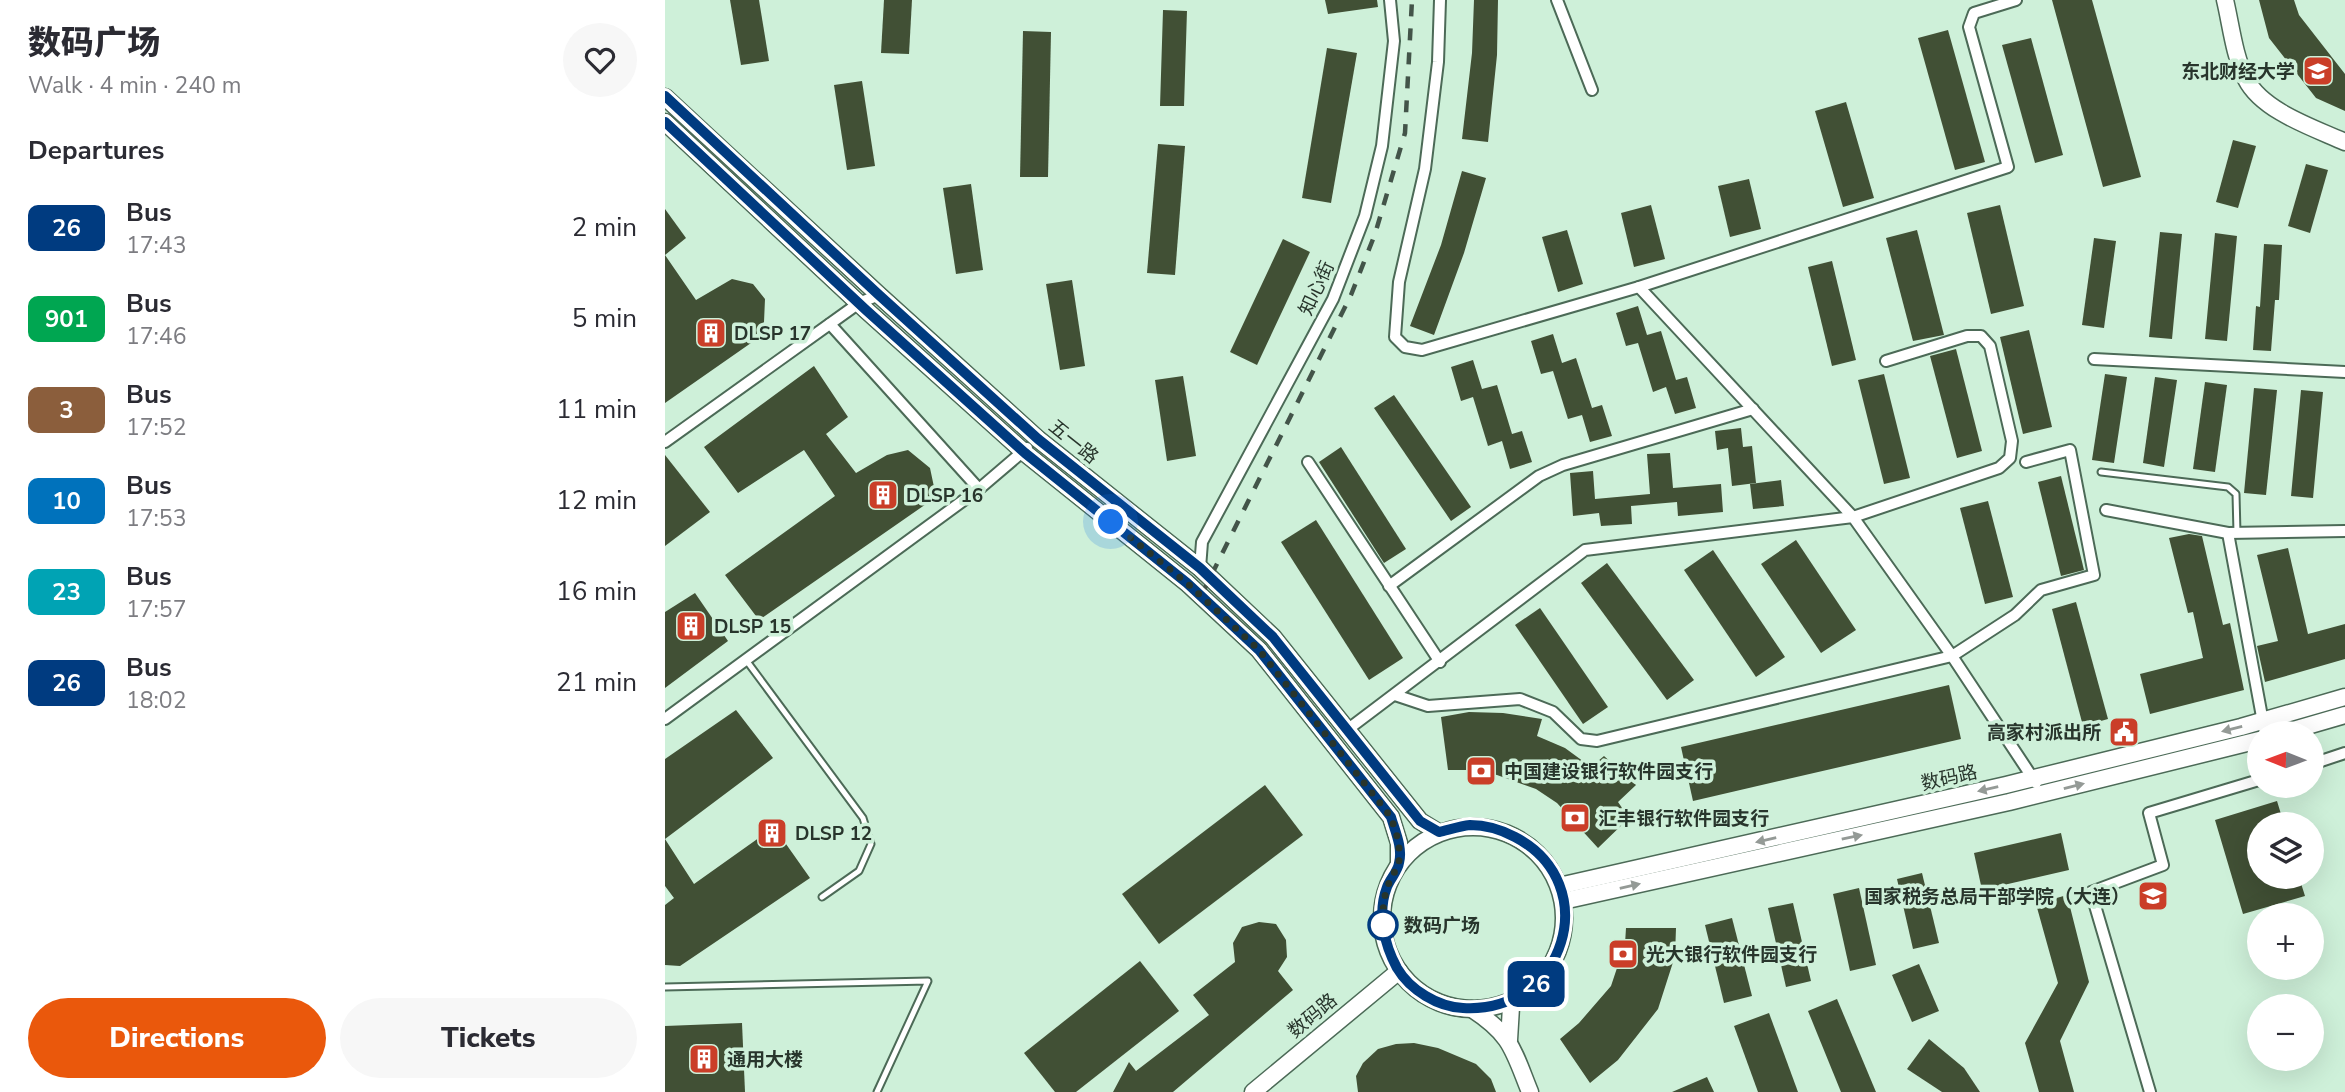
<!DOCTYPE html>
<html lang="en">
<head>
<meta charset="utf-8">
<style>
  :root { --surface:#fff; --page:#f7f7f7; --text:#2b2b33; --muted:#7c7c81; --accent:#ea580c }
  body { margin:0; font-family:"Nunito Sans","Noto Sans SC",sans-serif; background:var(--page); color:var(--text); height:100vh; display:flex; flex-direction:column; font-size:26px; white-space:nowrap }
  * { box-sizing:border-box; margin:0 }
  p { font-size:23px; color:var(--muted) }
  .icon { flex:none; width:38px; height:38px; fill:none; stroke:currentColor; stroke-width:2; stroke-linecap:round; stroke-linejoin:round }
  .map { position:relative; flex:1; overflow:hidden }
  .panel { display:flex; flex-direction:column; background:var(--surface); width:665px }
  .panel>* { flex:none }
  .badge { padding:0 14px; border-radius:10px; font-size:24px; line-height:46px }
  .needle { width:46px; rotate:271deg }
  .buttons { position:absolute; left:1582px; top:721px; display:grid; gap:14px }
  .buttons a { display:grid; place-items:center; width:77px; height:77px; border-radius:50%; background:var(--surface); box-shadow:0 7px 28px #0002; font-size:35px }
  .you { position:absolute; width:35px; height:35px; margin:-18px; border:5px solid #fff; border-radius:50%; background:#1a73e8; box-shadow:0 0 0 10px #1a73e833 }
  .map>.badge { position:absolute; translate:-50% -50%; box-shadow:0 0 0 4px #fff }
  h2 { padding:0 28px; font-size:26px; line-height:63px }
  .round { display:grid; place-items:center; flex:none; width:74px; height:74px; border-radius:37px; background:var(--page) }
  .overview { display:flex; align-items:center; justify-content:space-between; height:119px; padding:0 28px }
  h1 { font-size:33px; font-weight:800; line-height:52px }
  .button { display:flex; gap:14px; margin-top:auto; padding:14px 28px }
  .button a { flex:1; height:80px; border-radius:42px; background:var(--accent); color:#fff; font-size:28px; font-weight:800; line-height:80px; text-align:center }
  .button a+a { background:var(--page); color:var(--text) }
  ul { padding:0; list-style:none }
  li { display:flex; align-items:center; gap:21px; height:91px; padding:0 28px }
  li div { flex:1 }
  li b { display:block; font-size:26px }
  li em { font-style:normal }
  li .badge { min-width:77px; font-weight:700; text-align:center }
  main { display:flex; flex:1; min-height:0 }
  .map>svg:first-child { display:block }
</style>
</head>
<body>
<main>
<section class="panel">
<div class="overview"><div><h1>数码广场</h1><p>Walk · 4 min · 240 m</p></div><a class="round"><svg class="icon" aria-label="heart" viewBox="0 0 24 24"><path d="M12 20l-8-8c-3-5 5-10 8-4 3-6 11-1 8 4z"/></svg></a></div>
<h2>Departures</h2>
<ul>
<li><span class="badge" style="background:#003b80;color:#fff">26</span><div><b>Bus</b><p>17:43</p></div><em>2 min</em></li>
<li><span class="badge" style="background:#00a651;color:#fff">901</span><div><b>Bus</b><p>17:46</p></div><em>5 min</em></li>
<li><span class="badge" style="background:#8b5e3c;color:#fff">3</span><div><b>Bus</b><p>17:52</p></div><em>11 min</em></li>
<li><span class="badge" style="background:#0072bc;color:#fff">10</span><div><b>Bus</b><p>17:53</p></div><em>12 min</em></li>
<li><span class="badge" style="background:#00a3b4;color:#fff">23</span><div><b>Bus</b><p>17:57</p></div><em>16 min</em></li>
<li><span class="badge" style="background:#003b80;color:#fff">26</span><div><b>Bus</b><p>18:02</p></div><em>21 min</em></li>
</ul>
<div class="button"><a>Directions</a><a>Tickets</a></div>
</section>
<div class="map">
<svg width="1680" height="1092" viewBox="0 0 1680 1092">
  <rect width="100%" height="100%" fill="#cef0d9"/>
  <g fill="#415035">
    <polygon points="65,0 94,0 104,61 76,65"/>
    <polygon points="219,0 247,0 244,54 216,53"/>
    <polygon points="660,0 712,0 713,7 663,14"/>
    <polygon points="809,0 833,0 832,55 823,142 797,139 807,53"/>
    <polygon points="1387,0 1427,0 1476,177 1438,187"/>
    <polygon points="1594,0 1629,0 1634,15 1680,74 1680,111 1651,98 1604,38"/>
    <polygon points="498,10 522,11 519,106 495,106"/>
    <polygon points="1283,30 1320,162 1290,170 1253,38"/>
    <polygon points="358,31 386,32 383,177 355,177"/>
    <polygon points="1366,38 1398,155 1370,163 1337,45"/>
    <polygon points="662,48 692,53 666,203 637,198"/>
    <polygon points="197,81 210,166 182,170 169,85"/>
    <polygon points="1181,102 1209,198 1178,207 1150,111"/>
    <polygon points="1568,140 1591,146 1573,208 1551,202"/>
    <polygon points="493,144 520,146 510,275 482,273"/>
    <polygon points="1641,164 1663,170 1645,233 1623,226"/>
    <polygon points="797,171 821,178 799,253 769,335 745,326 776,245"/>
    <polygon points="1084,179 1096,229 1065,237 1053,186"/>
    <polygon points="306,184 318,270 291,274 278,188"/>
    <polygon points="986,205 1000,259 969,267 956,213"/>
    <polygon points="1335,205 1359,306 1326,314 1302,213"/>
    <polygon points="0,209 21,238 0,255"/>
    <polygon points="902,230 918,284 893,292 877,237"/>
    <polygon points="1252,230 1279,335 1248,341 1221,238"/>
    <polygon points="1495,232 1517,234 1507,339 1484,337"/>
    <polygon points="1550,233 1572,236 1562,341 1540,339"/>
    <polygon points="1429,238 1451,241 1439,328 1417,325"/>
    <polygon points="618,239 645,252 592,365 565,352"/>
    <polygon points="1599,244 1617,245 1614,300 1610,300 1606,351 1588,350 1591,306 1595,307"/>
    <polygon points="0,255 31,300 67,279 88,284 100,299 99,322 86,343 0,403"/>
    <polygon points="1167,261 1191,360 1167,366 1143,267"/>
    <polygon points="407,280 420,366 395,370 381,284"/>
    <polygon points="973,306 982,335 996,331 1011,380 1022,377 1031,408 1010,414 1001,387 988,392 973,343 961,346 951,313"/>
    <polygon points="1364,330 1387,427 1358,434 1335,337"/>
    <polygon points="888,334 897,363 911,358 927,408 937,405 947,436 925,442 917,415 903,419 888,371 876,374 866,341"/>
    <polygon points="1291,349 1317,451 1292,458 1265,356"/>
    <polygon points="808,360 817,389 832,385 847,434 857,431 867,462 845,469 837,441 823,446 808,397 796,401 786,367"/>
    <polygon points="149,366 183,417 161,434 191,473 222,455 243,450 265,468 269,487 264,502 94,620 60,575 170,496 139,450 73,493 39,447"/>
    <polygon points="1219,374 1245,478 1219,484 1193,380"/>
    <polygon points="1440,374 1462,377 1449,463 1427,460"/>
    <polygon points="518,376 531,456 502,461 490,380"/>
    <polygon points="1490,377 1512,380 1499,467 1478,463"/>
    <polygon points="1540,382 1562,385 1550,472 1528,469"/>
    <polygon points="1589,388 1612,390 1601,495 1579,493"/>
    <polygon points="1636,390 1658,392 1648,498 1626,496"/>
    <polygon points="729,395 806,507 786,521 709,408"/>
    <polygon points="1076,428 1078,447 1087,446 1091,483 1067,486 1063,448 1052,450 1050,431"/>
    <polygon points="676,447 741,549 719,563 654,462"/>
    <polygon points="1005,453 1008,488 1056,484 1058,512 1013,516 1012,502 966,506 967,524 936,526 934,513 908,516 905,473 928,471 930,499 985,494 982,454"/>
    <polygon points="0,455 45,512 0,546"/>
    <polygon points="1396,476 1419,570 1396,576 1373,482"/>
    <polygon points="1116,480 1119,506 1088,509 1085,484"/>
    <polygon points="1323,501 1348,597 1320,604 1295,508"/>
    <polygon points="651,520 738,658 704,680 616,542"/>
    <polygon points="1524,534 1537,536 1558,625 1565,623 1579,690 1485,714 1475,674 1538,658 1528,612 1523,613 1504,538"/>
    <polygon points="1131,540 1191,630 1156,653 1096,564"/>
    <polygon points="1623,548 1643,634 1680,624 1680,659 1600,682 1592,646 1613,641 1592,555"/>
    <polygon points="1048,550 1120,657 1091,677 1019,570"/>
    <polygon points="942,563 1029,680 1002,700 916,583"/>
    <polygon points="30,593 63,641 0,688 0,612"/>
    <polygon points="1411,602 1443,719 1418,726 1387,609"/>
    <polygon points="875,608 943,707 918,724 850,625"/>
    <polygon points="1284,685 1296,739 1028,801 1016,747"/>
    <polygon points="71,710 108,758 0,839 29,884 109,827 145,878 15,966 0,965 0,905 9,898 0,886 0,759"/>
    <polygon points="804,712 838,713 877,719 872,736 900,748 926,767 939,756 971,785 953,802 964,818 933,848 892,803 871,789 832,775 806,770 783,770 776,717"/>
    <polygon points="600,785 638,835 494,944 457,894"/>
    <polygon points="1612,801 1619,824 1594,824 1594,877 1634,877 1640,896 1578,914 1550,820"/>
    <polygon points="1396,833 1404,870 1317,890 1309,853"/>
    <polygon points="1257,873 1274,943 1248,949 1232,879"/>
    <polygon points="1194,888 1211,965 1185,971 1168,894"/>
    <polygon points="1402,895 1424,982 1395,1041 1409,1092 1374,1092 1360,1043 1393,983 1371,904"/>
    <polygon points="1128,903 1146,981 1121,987 1103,908"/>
    <polygon points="1067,918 1087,996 1059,1003 1040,925"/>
    <polygon points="594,922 611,924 621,940 622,957 613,971 628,990 508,1092 448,1092 464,1062 471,1071 544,1015 528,995 570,962 568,943 577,927"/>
    <polygon points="961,928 1011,928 1010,956 993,1009 953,1060 925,1083 895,1039 914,1023 946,986 960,944"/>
    <polygon points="475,961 514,1011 411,1092 390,1092 359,1053"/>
    <polygon points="1254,964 1274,1011 1247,1022 1227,975"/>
    <polygon points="1172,999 1211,1092 1176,1092 1143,1011"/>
    <polygon points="1104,1013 1133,1092 1093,1092 1069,1026"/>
    <polygon points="77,1023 80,1092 0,1092 0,1026"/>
    <polygon points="1264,1039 1299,1068 1315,1092 1277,1092 1242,1069"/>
    <polygon points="749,1043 773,1048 811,1064 826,1079 831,1092 693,1092 691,1076 698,1063 713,1049 731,1044"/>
    <polygon points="1042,1077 1049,1092 1007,1092"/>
  </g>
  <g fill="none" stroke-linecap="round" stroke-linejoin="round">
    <g stroke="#4c6a57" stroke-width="9">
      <g id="lane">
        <polyline points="1436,472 1563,487 1571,494 1572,533"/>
        <polyline points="81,660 198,818 206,844 194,871 157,897"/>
        <polyline points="0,987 263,981 212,1092"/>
      </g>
    </g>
    <g stroke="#4c6a57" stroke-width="14">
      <g id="street">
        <polyline points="775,0 773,62 760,169 734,282 730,337 740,347 757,350 974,287 1343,167 1304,27 1309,13 1351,0"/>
        <polyline points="892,0 927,90"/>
        <polyline points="974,287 1188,517 1287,656 1371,783"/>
        <polyline points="165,324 314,489"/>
        <polyline points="1429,359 1680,372"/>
        <polyline points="0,442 194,303 214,295"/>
        <polyline points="643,462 775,662"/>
        <polyline points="1441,510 1563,533 1680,531"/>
        <polyline points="1563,533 1600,733"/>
        <polyline points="535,568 537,542 668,299 700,216 717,146 729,41 725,0"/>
        <polyline points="724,586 874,476 898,465 1088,409"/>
        <polyline points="730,695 763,706 855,699 888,712 916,739 932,741 1287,656 1350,615 1376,590 1429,575 1405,450 1361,462"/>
        <polyline points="0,719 314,489 362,448"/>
        <polyline points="682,730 920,550 1188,517 1334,468 1345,458 1347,441 1325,346 1316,336 1302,336 1221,361"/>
        <polyline points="1647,764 1680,753"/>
        <polyline points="1485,1092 1426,892 1498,865 1484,813 1594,780"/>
      </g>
    </g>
    <g stroke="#4c6a57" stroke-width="19">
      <g id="secondary">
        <path d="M1560 0C1566 25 1569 56 1581 79 1597 111 1649 128 1680 142"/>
        <polyline points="0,97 214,295 373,439 535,568 608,637 755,821 773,832"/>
        <polyline points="0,122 201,310 360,453 522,583 594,650 726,817 734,843 734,863"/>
        <polyline points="1618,733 1680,715"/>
        <circle cx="808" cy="918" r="91"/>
        <polyline points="894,886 1341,785 1576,727 1680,697"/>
        <polyline points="898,901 1344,802 1594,740"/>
        <path d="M807 1009C847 1035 848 1050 865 1092"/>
        <polyline points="844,1040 846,1007 855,997"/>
        <polyline points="588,1092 734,971"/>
      </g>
    </g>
    <use href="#lane" stroke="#fff" stroke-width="5"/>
    <use href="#street" stroke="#fff" stroke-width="10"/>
    <use href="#secondary" stroke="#fff" stroke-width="16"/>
    <polyline stroke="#435449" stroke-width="4.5" stroke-dasharray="12 12" stroke-linecap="butt" points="536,596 686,295 710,234 740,133 747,0"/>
  </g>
  <defs><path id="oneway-solid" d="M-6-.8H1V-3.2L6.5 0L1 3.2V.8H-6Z" transform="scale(1.75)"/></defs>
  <g fill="#949a96">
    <use href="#oneway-solid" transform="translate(1567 729) rotate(166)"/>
    <use href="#oneway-solid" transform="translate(1409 786) rotate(-14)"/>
    <use href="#oneway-solid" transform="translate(1323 789) rotate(167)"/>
    <use href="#oneway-solid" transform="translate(1187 837) rotate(-12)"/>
    <use href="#oneway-solid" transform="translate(1101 840) rotate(167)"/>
    <use href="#oneway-solid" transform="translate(965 886) rotate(-13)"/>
  </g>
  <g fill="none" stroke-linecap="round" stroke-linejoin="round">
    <g stroke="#fff" stroke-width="16">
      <path id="line" d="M0 96 214 295 373 439 535 568 608 637 755 821 774 832C783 830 795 826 805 825 820 825 837 830 850 837 940 884 900 1014 798 1008 773 1007 745 990 732 968 719 944 712 913 722 887 725 879 733 871 734 863 738 848 730 831 726 817L594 650 522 583 360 453 201 310 0 122"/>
    </g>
    <use href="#line" stroke="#003b80" stroke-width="10"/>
    <polyline stroke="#28352c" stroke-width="7" stroke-dasharray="0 12.6" points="446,522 522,583 594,650 726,817 734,843 734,863 721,889 717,917 719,931 718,925"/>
  </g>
  <defs>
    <g id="university-square" transform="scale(1.575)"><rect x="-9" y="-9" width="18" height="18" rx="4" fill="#ca3e28" stroke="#cef0d9"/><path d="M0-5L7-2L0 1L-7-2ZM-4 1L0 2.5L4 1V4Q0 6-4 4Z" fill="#fff"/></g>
    <g id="building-square" transform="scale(1.575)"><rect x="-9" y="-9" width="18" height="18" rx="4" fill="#ca3e28" stroke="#cef0d9"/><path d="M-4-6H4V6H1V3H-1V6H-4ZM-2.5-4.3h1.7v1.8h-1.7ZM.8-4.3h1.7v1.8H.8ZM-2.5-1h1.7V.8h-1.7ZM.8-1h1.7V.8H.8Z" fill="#fff"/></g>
    <g id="civic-square" transform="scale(1.575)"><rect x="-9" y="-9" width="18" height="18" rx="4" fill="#ca3e28" stroke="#cef0d9"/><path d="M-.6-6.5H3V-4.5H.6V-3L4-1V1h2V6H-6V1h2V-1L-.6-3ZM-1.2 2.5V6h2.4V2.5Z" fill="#fff"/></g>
    <g id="bank-square" transform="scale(1.575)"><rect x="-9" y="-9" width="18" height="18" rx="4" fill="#ca3e28" stroke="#cef0d9"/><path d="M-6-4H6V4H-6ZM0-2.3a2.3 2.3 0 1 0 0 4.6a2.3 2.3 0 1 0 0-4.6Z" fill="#fff"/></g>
    <g id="school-square" transform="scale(1.575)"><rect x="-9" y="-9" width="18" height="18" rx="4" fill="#ca3e28" stroke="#cef0d9"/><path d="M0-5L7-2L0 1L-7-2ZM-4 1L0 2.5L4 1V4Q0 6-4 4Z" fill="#fff"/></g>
  </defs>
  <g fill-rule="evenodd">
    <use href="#university-square" x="1653" y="71"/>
    <use href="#building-square" x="46" y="333"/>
    <use href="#building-square" x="218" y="495"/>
    <use href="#building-square" x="26" y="626"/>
    <use href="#civic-square" x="1459" y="732"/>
    <use href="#bank-square" x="816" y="771"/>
    <use href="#bank-square" x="910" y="818"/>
    <use href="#building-square" x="107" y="833"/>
    <use href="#school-square" x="1488" y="896"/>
    <use href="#bank-square" x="958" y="954"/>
    <use href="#building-square" x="39" y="1059"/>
  </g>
  <circle fill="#fff" stroke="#003b80" stroke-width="3.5" cx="718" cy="925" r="14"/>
  <g text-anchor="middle" stroke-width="7" stroke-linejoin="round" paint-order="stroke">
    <g font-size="19" font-weight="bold" fill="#28352c" stroke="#cef0d9" text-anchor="start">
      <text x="1630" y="78" text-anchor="end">东北财经大学</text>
      <text x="69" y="340">DLSP 17</text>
      <text x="241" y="502">DLSP 16</text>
      <text x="49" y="633">DLSP 15</text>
      <text x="1436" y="739" text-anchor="end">高家村派出所</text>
      <text x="839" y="778">中国建设银行软件园支行</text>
      <text x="933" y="825">汇丰银行软件园支行</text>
      <text x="130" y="840">DLSP 12</text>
      <text x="1465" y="903" text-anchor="end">国家税务总局干部学院（大连）</text>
      <text x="981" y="961">光大银行软件园支行</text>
      <text x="62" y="1066">通用大楼</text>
    </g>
    <g font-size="19" fill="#28352c" stroke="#cef0d9">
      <text transform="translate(651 288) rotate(-65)" y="7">知心街</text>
      <text transform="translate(409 441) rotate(39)" y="7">五一路</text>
      <text transform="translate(1284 777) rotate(-13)" y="7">数码路</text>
      <text transform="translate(647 1015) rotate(-40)" y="7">数码路</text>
    </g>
    <g font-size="19" font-weight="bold" fill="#28352c" stroke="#cef0d9" text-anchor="start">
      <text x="739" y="932">数码广场</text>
    </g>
  </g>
</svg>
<div class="buttons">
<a><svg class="needle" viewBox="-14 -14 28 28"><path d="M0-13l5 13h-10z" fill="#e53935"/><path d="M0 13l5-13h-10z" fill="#7c7c81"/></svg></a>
<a><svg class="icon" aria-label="layers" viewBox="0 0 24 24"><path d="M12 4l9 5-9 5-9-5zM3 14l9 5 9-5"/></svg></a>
<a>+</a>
<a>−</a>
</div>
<div class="you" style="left:446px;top:522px"></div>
<b class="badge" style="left:871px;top:984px;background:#003b80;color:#fff">26</b>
</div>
</main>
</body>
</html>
